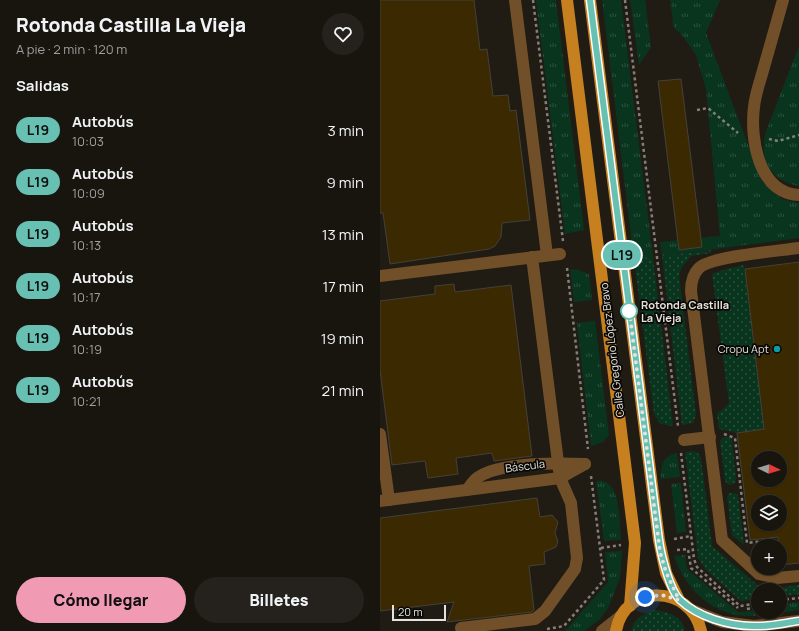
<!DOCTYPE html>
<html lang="es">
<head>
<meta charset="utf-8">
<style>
  :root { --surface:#18150f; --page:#25221d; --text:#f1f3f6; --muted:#9f9f9e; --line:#36342f; --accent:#f09ab4 }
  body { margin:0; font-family:Manrope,sans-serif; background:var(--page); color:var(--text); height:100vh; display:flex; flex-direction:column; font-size:15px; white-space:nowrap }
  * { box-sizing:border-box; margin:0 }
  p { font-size:13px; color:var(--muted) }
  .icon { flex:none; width:22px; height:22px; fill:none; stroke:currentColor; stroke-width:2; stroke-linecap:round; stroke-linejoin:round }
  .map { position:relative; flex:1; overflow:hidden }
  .panel { display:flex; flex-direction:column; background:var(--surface); width:380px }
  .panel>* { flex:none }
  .badge { padding:0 8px; border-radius:13px; font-size:14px; line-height:26px }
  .needle { width:26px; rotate:95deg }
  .buttons { position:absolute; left:371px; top:451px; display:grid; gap:8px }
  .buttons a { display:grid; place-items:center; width:36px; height:36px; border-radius:50%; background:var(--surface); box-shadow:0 1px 3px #0004,0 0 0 1px var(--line); font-size:20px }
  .scale { position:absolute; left:12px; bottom:10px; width:54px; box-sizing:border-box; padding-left:4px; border:2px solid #e6e3de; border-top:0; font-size:11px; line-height:14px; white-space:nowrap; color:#e6e3de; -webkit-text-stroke:3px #080704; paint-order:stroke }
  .you { position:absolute; width:20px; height:20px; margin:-10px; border:3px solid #fff; border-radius:50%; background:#1a73e8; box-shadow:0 0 0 6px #1a73e833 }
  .map>.badge { position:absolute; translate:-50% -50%; box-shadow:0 0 0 2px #fff }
  h2 { padding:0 16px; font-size:15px; line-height:36px }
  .round { display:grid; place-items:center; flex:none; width:42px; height:42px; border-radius:21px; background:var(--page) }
  .headline { display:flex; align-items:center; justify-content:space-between; height:68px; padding:0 16px }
  h1 { font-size:19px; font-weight:800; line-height:30px }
  .cta { display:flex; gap:8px; margin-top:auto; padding:8px 16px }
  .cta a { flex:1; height:46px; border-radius:24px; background:var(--accent); color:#111; font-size:16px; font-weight:800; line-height:46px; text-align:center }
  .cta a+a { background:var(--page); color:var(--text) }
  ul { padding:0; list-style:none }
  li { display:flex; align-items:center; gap:12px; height:52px; padding:0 16px }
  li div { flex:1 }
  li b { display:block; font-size:15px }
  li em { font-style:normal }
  li .badge { min-width:44px; font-weight:700; text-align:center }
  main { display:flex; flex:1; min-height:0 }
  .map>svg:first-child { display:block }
</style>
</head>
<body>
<main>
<section class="panel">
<div class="headline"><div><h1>Rotonda Castilla La Vieja</h1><p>A pie · 2 min · 120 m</p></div><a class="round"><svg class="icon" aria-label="heart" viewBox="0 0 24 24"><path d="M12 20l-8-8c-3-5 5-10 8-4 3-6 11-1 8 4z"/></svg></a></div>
<h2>Salidas</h2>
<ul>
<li><span class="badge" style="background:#68c0b2;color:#111">L19</span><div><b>Autobús</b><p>10:03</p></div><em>3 min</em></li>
<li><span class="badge" style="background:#68c0b2;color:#111">L19</span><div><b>Autobús</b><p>10:09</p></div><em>9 min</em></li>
<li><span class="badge" style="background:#68c0b2;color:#111">L19</span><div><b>Autobús</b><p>10:13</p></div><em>13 min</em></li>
<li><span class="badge" style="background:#68c0b2;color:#111">L19</span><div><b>Autobús</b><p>10:17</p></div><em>17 min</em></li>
<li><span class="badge" style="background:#68c0b2;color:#111">L19</span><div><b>Autobús</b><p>10:19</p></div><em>19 min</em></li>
<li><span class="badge" style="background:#68c0b2;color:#111">L19</span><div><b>Autobús</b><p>10:21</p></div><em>21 min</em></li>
</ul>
<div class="cta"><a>Cómo llegar</a><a>Billetes</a></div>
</section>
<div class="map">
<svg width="419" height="631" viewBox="0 0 419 631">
  <defs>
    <pattern id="grass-tufts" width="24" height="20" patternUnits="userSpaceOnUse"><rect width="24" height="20" fill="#09351f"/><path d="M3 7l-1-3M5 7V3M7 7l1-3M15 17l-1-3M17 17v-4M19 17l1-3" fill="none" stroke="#2d523f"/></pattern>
    <pattern id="park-dots" width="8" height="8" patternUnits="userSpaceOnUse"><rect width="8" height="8" fill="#09351f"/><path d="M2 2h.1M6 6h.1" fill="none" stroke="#2d523f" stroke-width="1.8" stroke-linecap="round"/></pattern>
  </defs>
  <rect width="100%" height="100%" fill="#201c14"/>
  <g fill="url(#grass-tufts)">
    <polygon points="156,0 176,0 204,230 185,234"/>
    <polygon points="222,0 241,0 273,257 254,259"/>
    <polygon points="250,0 265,0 271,47 259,65"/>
    <polygon points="290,0 340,0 326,33 382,182 402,199 419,203 419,238 282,256 280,242 340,236 326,89 316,55 302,35 294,28"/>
    <path d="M419 46V186C390 181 380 161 385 134Z"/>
    <polygon points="190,269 199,270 209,274 212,300 194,302"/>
    <polygon points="215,321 229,435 223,442 211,446 197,323"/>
    <path d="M297 453 300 477 281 479C280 466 283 456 297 453Z"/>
    <path d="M216 481C242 476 239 523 241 540L224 541Z"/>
    <polygon points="301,483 306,532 297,533 291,484"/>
    <polygon points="242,551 240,578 228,608 219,620 204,631 185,631 228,582 225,552"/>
    <path d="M305 555 307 569 358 612 375 611V616C335 618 307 592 294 556Z"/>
    <polygon points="419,602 419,610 391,614 391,612 400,612 400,604"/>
  </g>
  <g fill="url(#park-dots)">
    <polygon points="331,250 331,253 311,256 302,267 299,275 316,415 313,423 302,425 282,256"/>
    <polygon points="273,257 293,426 280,424 274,414 254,259"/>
    <polygon points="364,265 384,429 357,433 339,429 337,414 349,404 332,274 346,269"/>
    <polygon points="344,437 348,437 352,440 356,479 354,484 349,485 345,481 340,441"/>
    <polygon points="313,451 318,453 321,458 332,546 383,590 419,585 419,594 400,596 400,590 378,590 378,599 361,601 325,569 318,557 305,452"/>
    <polygon points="350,493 355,493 358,495 364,545 352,535 347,496"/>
    <path d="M273 610C287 611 302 616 305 631H251C253 620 263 614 273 610Z"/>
  </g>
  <g fill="#3b2902" stroke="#454139" fill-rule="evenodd">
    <polygon points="0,0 94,0 100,50 107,49 113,96 128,95 130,111 136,110 150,220 122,223 121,237 115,246 109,249 10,264 3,213 0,213"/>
    <polygon points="301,79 322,247 299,250 278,81"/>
    <path d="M419 262V563L401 565 398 537 370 540 357 433 384 429 365 269ZM378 458H400V480H378ZM378 502H400V524H378Z"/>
    <polygon points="74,284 75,292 131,285 152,456 114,461 112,453 76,458 78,474 48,478 45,461 12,465 0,370 0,301 55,294 55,286"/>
    <polygon points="157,498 160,517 172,515 178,522 175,533 178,542 176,547 164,552 165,564 149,566 154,610 152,612 67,622 74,602 0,611 0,518"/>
  </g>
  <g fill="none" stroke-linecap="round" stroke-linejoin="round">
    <g stroke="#838079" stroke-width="2.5" stroke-dasharray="3 3" stroke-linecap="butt">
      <polyline points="153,0 183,241"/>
      <polyline points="245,0 298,426"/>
      <polyline points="317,110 328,108 358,133"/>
      <polyline points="389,139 398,141 419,135"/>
      <polyline points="187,268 208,449"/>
      <polyline points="344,434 355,438 367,543 392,540 395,541 395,546"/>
      <polyline points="301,453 314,559 317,567 360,606 378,603"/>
      <polyline points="294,539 311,536"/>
      <polyline points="221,548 241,545"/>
      <polyline points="297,550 308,549 311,568 358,608"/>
      <polyline points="400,600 419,598"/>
      <polyline points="367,609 378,607"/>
      <polyline points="167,629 184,626 224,580 211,476"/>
    </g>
    <g stroke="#714f28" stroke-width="12">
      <polyline points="135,0 167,255"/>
      <path d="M403 0C396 25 389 49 382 74 379 84 375 96 374 107 370 138 378 193 419 195"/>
      <path d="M419 248C399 251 331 256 319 268 312 275 311 283 311 291L342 540 379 574 397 578 419 576"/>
      <polyline points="0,276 180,254"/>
      <polyline points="0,434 9,500"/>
      <polyline points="304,440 330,437"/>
      <path d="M87 490C90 486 93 481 97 478 118 462 178 463 205 464"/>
      <polyline points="0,501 180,478 205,464"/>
      <polyline points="312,610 342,622 374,626 419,621"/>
      <polyline points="81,628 155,619 165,611 195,569 197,558 191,503 180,478 152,257"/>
      <polyline points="222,631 241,616"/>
    </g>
    <g stroke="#c78020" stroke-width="12">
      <polyline points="187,0 255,543 250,606"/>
      <polyline points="210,0 279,540 286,573 299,600"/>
      <path d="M236 631C244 583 311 584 321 631"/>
    </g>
  </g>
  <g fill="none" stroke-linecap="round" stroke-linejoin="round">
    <g stroke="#fff" stroke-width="9">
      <path id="line" d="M210 0 279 540C281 555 290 591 300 600 318 617 349 626 373 626 388 627 404 623 419 621"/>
    </g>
    <use href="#line" stroke="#68c0b2" stroke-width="6"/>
    <polyline stroke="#e6e3de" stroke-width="4" stroke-dasharray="0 7.2" points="249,311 249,308 280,552 286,572 299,600 282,595 265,597"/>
  </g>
  <circle fill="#fff" stroke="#68c0b2" stroke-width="2" cx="249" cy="311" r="8"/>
  <circle fill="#0f9aa8" stroke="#080704" stroke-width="1.5" cx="397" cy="349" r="4"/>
  <g text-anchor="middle" stroke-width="3.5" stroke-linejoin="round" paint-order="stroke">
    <g font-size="11" font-weight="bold" fill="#e6e3de" stroke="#080704" text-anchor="start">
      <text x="261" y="309">Rotonda Castilla<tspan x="261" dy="13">La Vieja</tspan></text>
    </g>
    <g font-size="11" fill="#e6e3de" stroke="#080704" text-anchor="end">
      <text x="389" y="353">Cropu Apt</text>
    </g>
    <g font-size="11" fill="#e6e3de" stroke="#080704">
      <text transform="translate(232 350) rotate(-97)" y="4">Calle Gregorio López Bravo</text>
      <text transform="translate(145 466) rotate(-7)" y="4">Báscula</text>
    </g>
  </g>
</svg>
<div class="buttons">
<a><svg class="needle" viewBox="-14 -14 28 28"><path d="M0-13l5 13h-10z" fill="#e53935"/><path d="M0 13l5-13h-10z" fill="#9f9f9e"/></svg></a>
<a><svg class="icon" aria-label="layers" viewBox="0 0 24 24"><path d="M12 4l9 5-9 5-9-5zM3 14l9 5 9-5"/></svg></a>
<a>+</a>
<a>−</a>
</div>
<div class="scale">20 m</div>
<div class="you" style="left:265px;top:597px"></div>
<b class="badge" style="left:242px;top:255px;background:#68c0b2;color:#111">L19</b>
</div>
</main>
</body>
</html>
